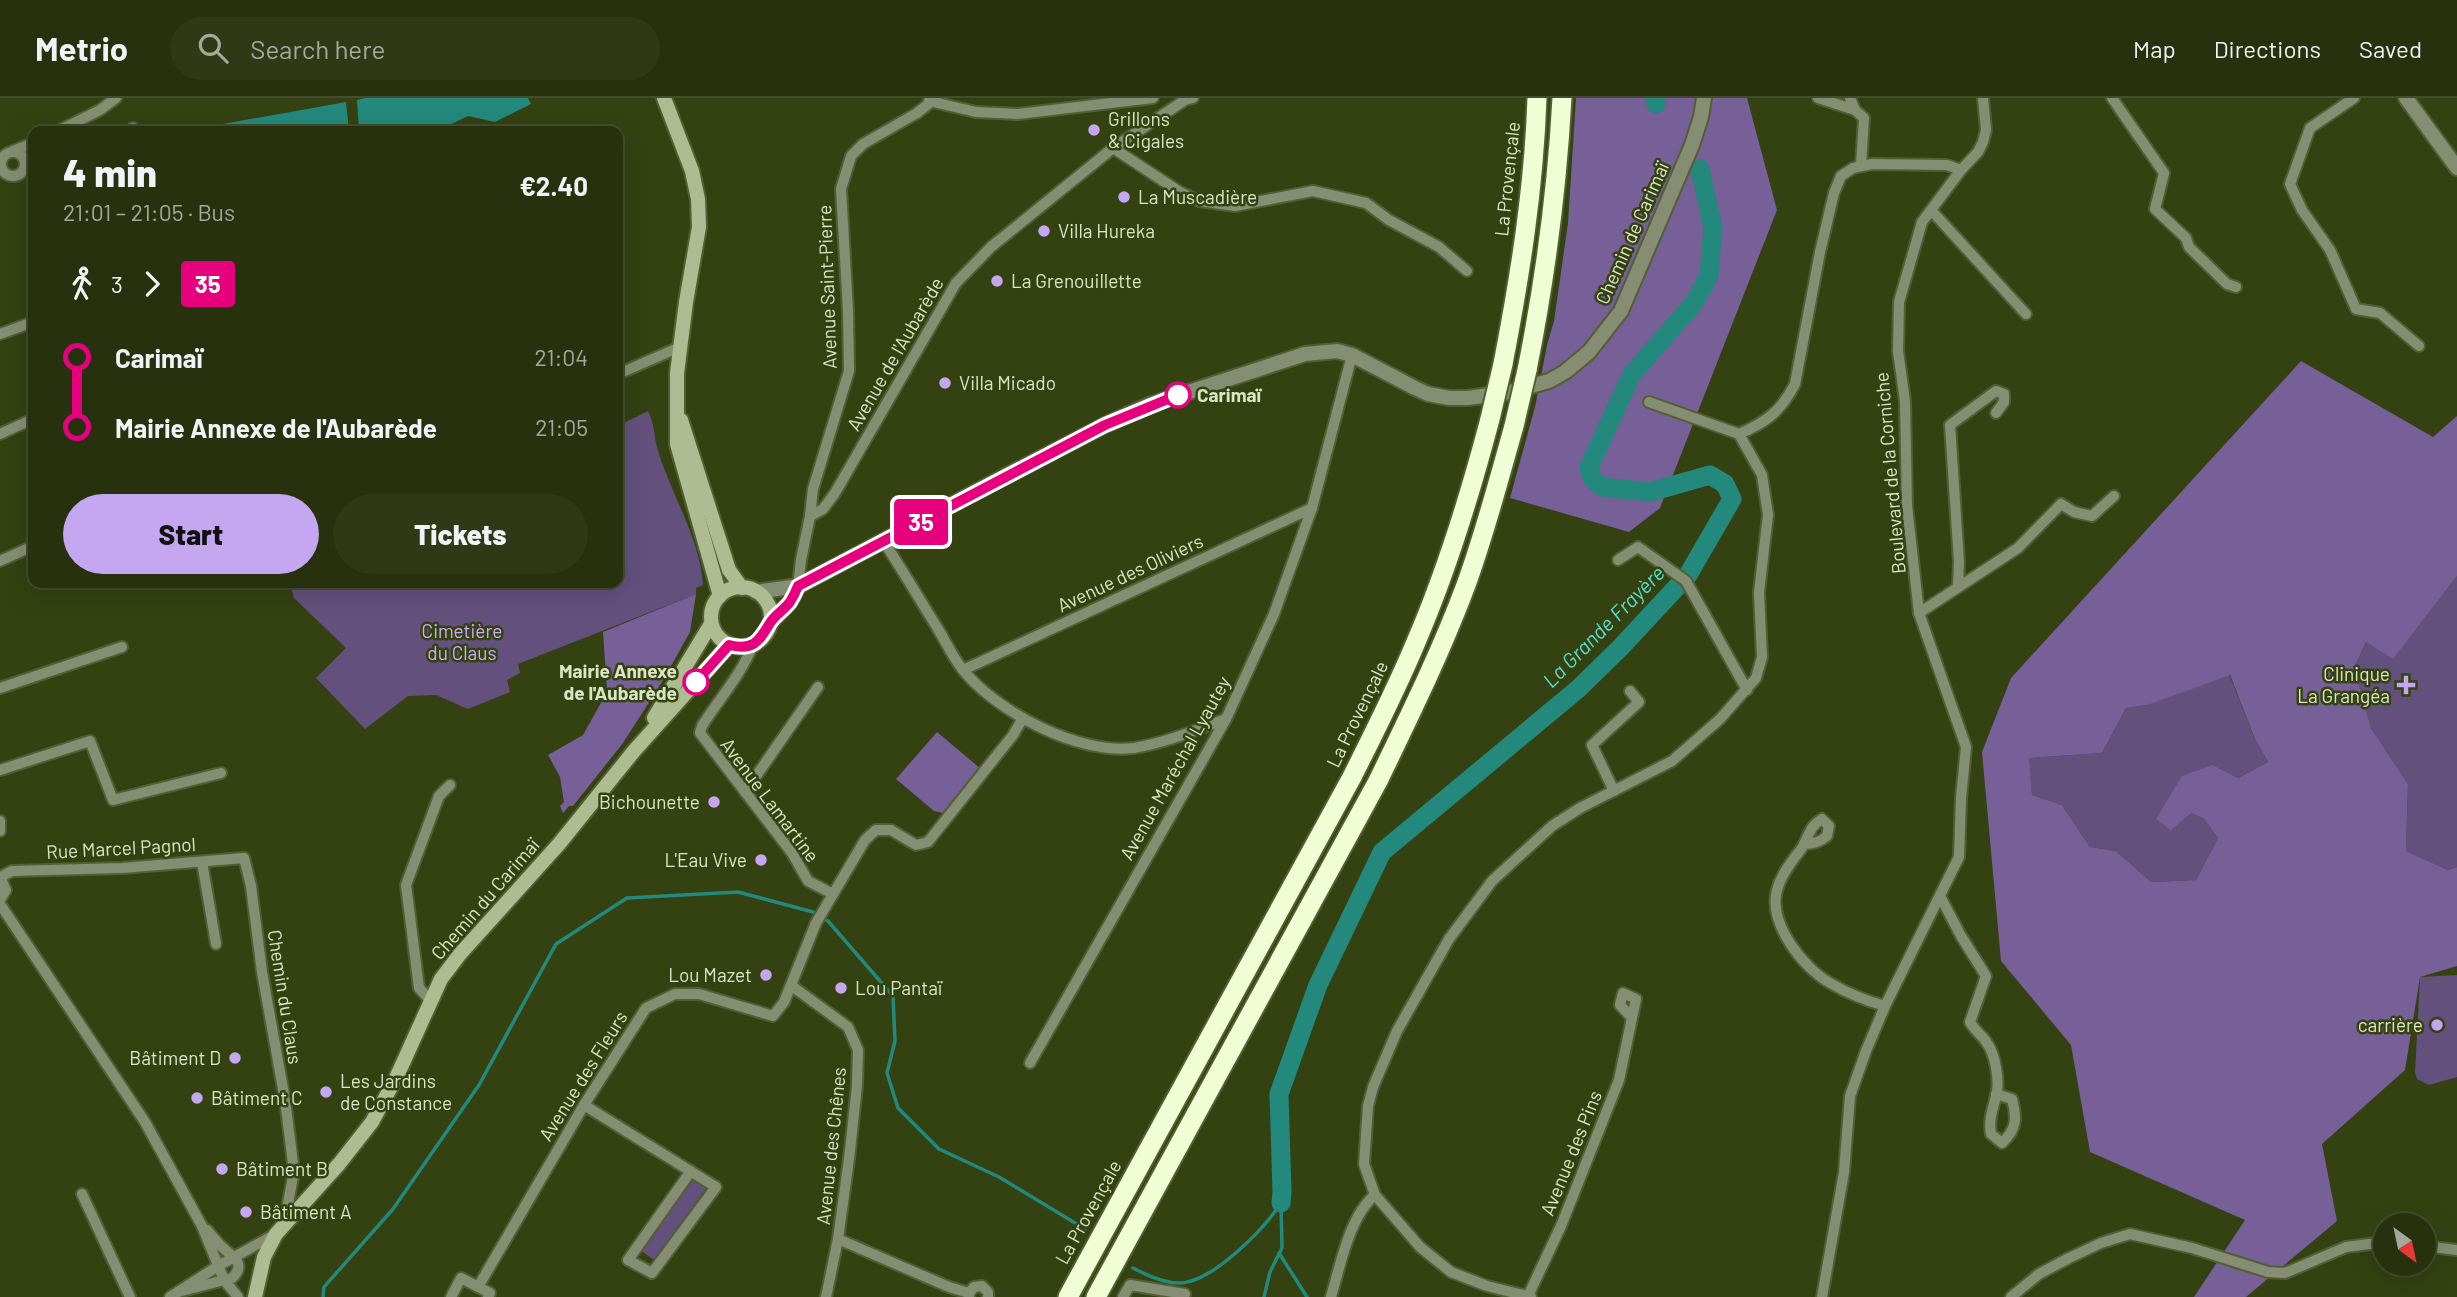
<!DOCTYPE html>
<html lang="en">
<head>
<meta charset="utf-8">
<style>
  :root { --surface:#27310d; --page:#2f3916; --text:#f1f3f6; --muted:#a4a99d; --line:#434c2e; --accent:#c5a6f0 }
  body { margin:0; font-family:Barlow,sans-serif; background:var(--page); color:var(--text); height:100vh; display:flex; flex-direction:column; font-size:26px; white-space:nowrap }
  * { box-sizing:border-box; margin:0 }
  p { font-size:23px; color:var(--muted) }
  .icon { flex:none; width:38px; height:38px; fill:none; stroke:currentColor; stroke-width:2; stroke-linecap:round; stroke-linejoin:round }
  .map { position:relative; flex:1; overflow:hidden }
  .drawer { position:absolute; left:28px; top:28px; width:595px; height:462px; display:flex; flex-direction:column; background:var(--surface); border-radius:14px; box-shadow:0 7px 28px #0002,0 0 0 2px var(--line) }
  .drawer>* { flex:none }
  .badge { padding:0 14px; border-radius:5px; font-size:24px; line-height:46px }
  .needle { width:46px; rotate:147deg }
  .controls { position:absolute; left:2373px; top:1115px; display:grid; gap:14px }
  .controls a { display:grid; place-items:center; width:63px; height:63px; border-radius:50%; background:var(--surface); box-shadow:0 7px 28px #0002,0 0 0 2px var(--line); font-size:35px }
  .map>.badge { position:absolute; translate:-50% -50%; box-shadow:0 0 0 4px #fff }
  .legs { display:flex; align-items:center; gap:10px; height:77px; padding:0 35px; font-size:23px }
  .legs p { margin-inline-start:auto }
  .overview { display:flex; align-items:center; justify-content:space-between; height:119px; padding:0 35px }
  h1 { font-size:38px; font-weight:800; line-height:52px }
  .cta { display:flex; gap:14px; margin-top:auto; padding:14px 35px }
  .cta a { flex:1; height:80px; border-radius:42px; background:var(--accent); color:#111; font-size:28px; font-weight:800; line-height:80px; text-align:center }
  .cta a+a { background:var(--page); color:var(--text) }
  ul { padding:0 35px; list-style:none }
  li { display:flex; align-items:center; gap:24px; height:70px; font-size:26px }
  li i { display:grid; place-items:center; width:10px; height:100%; margin:0 9px; background:currentColor }
  li i::after { content:''; width:18px; height:18px; margin:-9px; border:5px solid; border-radius:50%; background:var(--surface) }
  li p { margin-inline-start:auto }
  li:first-child i { background:linear-gradient(#0000 50%,currentColor 0) }
  li:last-child i { background:linear-gradient(currentColor 50%,#0000 0) }
  header { display:flex; align-items:center; gap:42px; box-sizing:border-box; height:98px; padding:0 35px; background:var(--surface); border-bottom:2px solid var(--line) }
  header strong { font-size:33px }
  nav { display:flex; gap:38px; margin-inline-start:auto; font-size:24px }
  .search { width:490px; height:63px; background:var(--page); display:flex; align-items:center; gap:18px; box-sizing:border-box; padding:0 24px; border-radius:38px; color:var(--muted); font-size:26px }
  .map>svg:first-child { display:block }
</style>
</head>
<body>
<header>
<strong>Metrio</strong>
<div class="search"><svg class="icon" aria-label="search" viewBox="0 0 24 24"><circle cx="10" cy="10" r="6"/><path d="M15 15l6 6"/></svg>Search here</div>
<nav><a>Map</a><a>Directions</a><a>Saved</a></nav>
</header>
<div class="map">
<svg width="2457" height="1199" viewBox="0 0 2457 1199">
  <rect width="100%" height="100%" fill="#344111"/>
  <g fill="#63507d">
    <path d="M648 313C655 326 654 342 659 356 672 397 701 444 703 487L696 490V496L518 566 520 575 507 582 510 594 468 611 436 597 408 598 365 631 316 580 346 550 294 500 290 485H618V328Z"/>
    <polygon points="2457,478 2457,769 2448,772 2406,753 2408,686 2371,630 2354,570 2366,544 2393,560"/>
    <polygon points="2229,576 2255,641 2268,664 2238,680 2213,667 2191,715 2204,721 2218,740 2196,782 2151,784 2116,753 2090,749 2062,707 2032,697 2028,660 2102,655 2126,610 2148,607"/>
    <polygon points="2457,877 2457,979 2429,987 2417,981 2415,975 2420,879"/>
    <polygon points="693,1079 707,1089 654,1162 640,1152"/>
  </g>
  <g fill="#775f98" fill-rule="evenodd">
    <polygon points="1576,0 1747,0 1777,112 1660,410 1629,434 1510,400 1535,309 1547,247 1554,223 1568,125"/>
    <path d="M2301 263 2433 339 2457 318V478L2393 561 2366 544 2354 570 2371 630 2408 686 2406 753 2448 772 2457 769V737V868L2420 879 2405 972 2322 1046 2337 1123 2246 1199H2194L2245 1122 2090 1054 2071 947 2001 863 1982 654 2011 580ZM2230 577 2255 641 2268 664 2238 680 2213 667 2182 678 2156 721 2171 732 2191 715 2204 721 2218 740 2196 782 2151 784 2116 753 2090 749 2062 707 2032 697 2029 660 2102 655 2126 610 2148 607Z"/>
    <polygon points="696,496 690,534 662,584 623,645 573,708 569,708 563,715 560,708 564,704 560,679 548,657 583,637 607,594 603,534"/>
    <polygon points="937,634 981,671 943,715 934,713 896,681"/>
  </g>
  <g fill="#23897c">
    <polygon points="365,0 528,0 531,6 495,24 468,18 437,33 359,33 357,2"/>
    <polygon points="346,4 349,33 214,33 217,27"/>
  </g>
  <g fill="none" stroke-linecap="round" stroke-linejoin="round">
    <g stroke="#23897c" stroke-width="3.5">
      <polyline points="1279,1155 1307,1199"/>
      <path d="M1133 1170C1146 1177 1164 1185 1179 1185 1212 1185 1264 1131 1281 1105"/>
      <polyline points="323,1199 324,1189 393,1111 479,987 556,846 627,800 738,794 813,814 828,823 893,898 895,943 887,975 898,1010 939,1051 999,1079 1085,1131"/>
      <polyline points="1264,1199 1270,1174 1282,1150 1281,1107"/>
    </g>
    <g stroke="#23897c" stroke-width="19">
      <polyline points="1655,0 1656,6"/>
      <polyline points="1281,1105 1282,1094 1279,996 1318,887 1382,754 1578,591 1620,550 1688,477 1732,401 1725,386 1710,377 1650,394 1602,389 1592,380 1589,369 1632,276 1694,205 1709,177 1713,130 1700,71"/>
    </g>
    <g stroke="#525f32" stroke-width="14">
      <g id="minor">
        <polyline points="1818,0 1855,12"/>
        <polyline points="1850,0 1855,12 1864,20 1861,67"/>
        <polyline points="2112,0 2164,75 2155,111 2186,140 2189,149 2227,186 2236,189"/>
        <polyline points="2354,0 2310,30 2290,86 2302,112 2330,152 2356,211 2380,215 2419,248"/>
        <polyline points="929,3 976,14 1018,16 1153,0"/>
        <polyline points="58,33 100,12 116,0"/>
        <polyline points="131,33 133,30"/>
        <polyline points="1113,50 1180,94 1199,103 1235,108 1313,93 1366,105 1389,122 1439,149 1467,173"/>
        <polyline points="13,53 33,45"/>
        <circle cx="13" cy="66" r="12"/>
        <polyline points="1931,112 2026,216"/>
        <polyline points="0,236 33,224"/>
        <polyline points="618,276 680,249"/>
        <polyline points="1649,304 1739,336"/>
        <polyline points="0,336 33,321"/>
        <path d="M1739 336C1767 324 1781 313 1795 286L1820 154 1834 95 1841 78 1853 70 1872 66 1947 67 1961 72"/>
        <polyline points="810,418 823,411 835,395 956,185 991,149 1113,50 1185,2 1193,0"/>
        <path d="M884 444C903 473 920 502 938 531 946 544 953 560 963 572 997 614 1079 657 1134 650 1165 645 1196 632 1226 621"/>
        <polyline points="1618,462 1638,449 1686,483 1747,592"/>
        <polyline points="0,463 33,448"/>
        <polyline points="798,488 801,462 810,418 813,391 849,273 848,213 841,91 851,58 863,46 917,15 936,0"/>
        <polyline points="1958,488 1959,464 1950,327 1996,293 2004,296 2004,304 1996,315"/>
        <polyline points="1919,515 2018,450 2061,406 2074,414 2092,418 2114,398"/>
        <path d="M753 547C741 577 719 601 702 628L700 635 792 755 808 783 833 796"/>
        <polyline points="963,572 1312,410"/>
        <polyline points="0,590 122,549"/>
        <polyline points="0,672 90,643 113,702 221,675"/>
        <polyline points="1614,693 1592,647 1639,604 1630,593"/>
        <polyline points="745,694 818,589"/>
        <polyline points="0,723 0,733"/>
        <path d="M1804 746C1814 746 1820 744 1827 738L1829 728 1822 721C1810 728 1810 735 1804 746 1802 751 1798 755 1795 759 1787 770 1780 780 1777 792 1768 825 1803 870 1830 885 1847 895 1867 903 1885 908"/>
        <polyline points="202,764 216,846"/>
        <polyline points="0,779 12,773 122,770 244,760 251,788 262,874 285,1002 294,1073 284,1127"/>
        <polyline points="0,779 6,792 0,802"/>
        <path d="M1940 798 1961 838 1986 878 1970 924C1975 933 1982 937 1987 945 1995 956 1999 980 1997 993 1994 1009 1988 1020 1991 1036L2002 1045C2017 1031 2017 1020 2012 1001L1996 996"/>
        <polyline points="0,806 145,1024 202,1128 224,1182 238,1199"/>
        <polyline points="792,888 848,929 858,952 857,988 849,1061 838,1141 826,1199"/>
        <polyline points="430,902 419,890 406,787 439,698 450,687"/>
        <polyline points="1030,965 1226,621 1274,516 1312,410 1352,257"/>
        <polyline points="584,1007 716,1089 652,1175 628,1162 691,1073"/>
        <polyline points="82,1096 130,1199"/>
        <polyline points="838,1141 949,1189 969,1195"/>
        <polyline points="2424,1148 2457,1152"/>
        <polyline points="478,1189 584,1007 646,910 675,896 699,896 773,918 784,904 816,825 865,742 876,732 891,732 916,747 928,744 1013,637 1023,620"/>
        <path d="M178 1194 232 1180C247 1166 233 1159 222 1149 217 1144 212 1138 207 1132"/>
        <polyline points="1528,1198 1561,1128 1619,982 1636,901 1623,895 1620,907 1632,920"/>
        <polyline points="170,1199 218,1168 276,1136"/>
        <polyline points="451,1199 461,1180 490,1195 488,1199"/>
        <polyline points="969,1199 969,1195 974,1189 982,1188 988,1194 988,1199"/>
        <polyline points="1123,1199 1130,1187 1185,1196"/>
        <path d="M1331 1199C1340 1168 1350 1117 1375 1097"/>
        <polyline points="1531,1199 1487,1188 1451,1174 1420,1149 1375,1097 1364,1066 1368,1008 1373,989 1397,933 1449,841 1492,783 1552,728 1580,710 1672,663 1720,621 1756,580 1762,559 1759,494 1768,417 1762,377 1739,336"/>
        <polyline points="1822,1199 1844,1074 1850,998 1866,953 1885,908 1959,759 1961,700 1966,649 1919,515 1907,408 1905,303 1898,253 1899,204 1922,124 1961,72 1978,54 1983,44 1986,32 1983,0"/>
        <polyline points="2011,1199 2039,1176 2069,1160 2101,1145 2130,1136 2192,1150 2268,1174 2285,1175 2346,1149 2385,1144"/>
      </g>
    </g>
    <g stroke="#525f32" stroke-width="18">
      <g id="tertiary">
        <polyline points="2406,0 2457,70"/>
        <polyline points="756,494 798,488 998,382 1105,327 1149,307 1305,256 1337,253 1352,257 1415,290 1428,296 1449,300 1468,300 1510,294 1549,283 1565,274 1589,254 1621,213 1692,47 1701,19 1704,0"/>
        <polyline points="770,525 790,504 798,488"/>
      </g>
    </g>
    <g stroke="#525f32" stroke-width="18">
      <g id="secondary">
        <polyline points="664,0 692,73 698,101 699,129 686,204 677,275 677,346 720,498"/>
        <polyline points="681,322 729,472 742,490"/>
        <circle cx="741" cy="519" r="30"/>
        <polyline points="654,620 711,526"/>
        <polyline points="255,1199 264,1159 276,1136 339,1066 372,1024 397,978 441,881 460,856 559,746 634,653 729,547"/>
      </g>
    </g>
    <g stroke="#525f32" stroke-width="23">
      <g id="motorway">
        <path d="M1503 266C1520 178 1534 90 1537 0"/>
        <path d="M1527 272C1545 182 1557 92 1562 0"/>
        <path d="M1068 1199 1352 679C1374 635 1397 590 1416 544 1447 472 1470 397 1490 321"/>
        <path d="M1096 1199 1378 683C1409 619 1441 554 1466 487 1485 435 1499 381 1514 328"/>
      </g>
    </g>
    <use href="#minor" stroke="#858e73" stroke-width="10"/>
    <use href="#tertiary" stroke="#858e73" stroke-width="14"/>
    <use href="#secondary" stroke="#aebd91" stroke-width="14"/>
    <use href="#motorway" stroke="#f0fed5" stroke-width="19"/>
    <g stroke="#525f32" stroke-width="23" stroke-linecap="butt">
      <g id="motorway-bridge">
        <polyline points="1490,321 1503,266"/>
        <polyline points="1514,328 1527,272"/>
      </g>
    </g>
    <use href="#motorway-bridge" stroke="#f0fed5" stroke-width="19"/>
  </g>
  <g fill="none" stroke-linecap="round" stroke-linejoin="round">
    <g stroke="#fff" stroke-width="16">
      <path id="line-1" d="M696 584 729 547C754 553 759 543 770 525 775 517 784 512 790 504 793 499 796 493 798 488L1105 327 1178 297"/>
    </g>
    <use href="#line-1" stroke="#e6007e" stroke-width="10"/>
  </g>
  <g fill="#c5a6f0" stroke="#344111" stroke-width="2.5">
    <circle cx="1094" cy="32" r="7"/>
    <circle cx="1124" cy="99" r="7"/>
    <circle cx="1044" cy="133" r="7"/>
    <circle cx="997" cy="183" r="7"/>
    <circle cx="945" cy="285" r="7"/>
    <path d="M2402.5 576.5h7v7h7v7h-7v7h-7v-7h-7v-7h7z"/>
    <circle cx="714" cy="704" r="7"/>
    <circle cx="761" cy="762" r="7"/>
    <circle cx="766" cy="877" r="7"/>
    <circle cx="841" cy="890" r="7"/>
    <circle cx="2437" cy="927" r="7"/>
    <circle cx="235" cy="960" r="7"/>
    <circle cx="326" cy="994" r="7"/>
    <circle cx="197" cy="1000" r="7"/>
    <circle cx="222" cy="1071" r="7"/>
    <circle cx="246" cy="1114" r="7"/>
  </g>
  <g fill="#fff" stroke="#e6007e" stroke-width="3.5">
    <circle cx="1178" cy="297" r="12"/>
    <circle cx="696" cy="584" r="12"/>
  </g>
  <g text-anchor="middle" stroke-width="5" stroke-linejoin="round" paint-order="stroke">
    <g font-size="19" fill="#dbe6c6" stroke="#344111" text-anchor="start">
      <text x="1108" y="28">Grillons<tspan x="1108" dy="22">&amp; Cigales</tspan></text>
      <text x="1138" y="106">La Muscadière</text>
      <text x="1058" y="140">Villa Hureka</text>
      <text x="1011" y="190">La Grenouillette</text>
      <text x="959" y="292">Villa Micado</text>
      <text x="2390" y="583" text-anchor="end">Clinique<tspan x="2390" dy="22">La Grangéa</tspan></text>
      <text x="700" y="711" text-anchor="end">Bichounette</text>
      <text x="747" y="769" text-anchor="end">L'Eau Vive</text>
      <text x="752" y="884" text-anchor="end">Lou Mazet</text>
      <text x="855" y="897">Lou Pantaï</text>
      <text x="2423" y="934" text-anchor="end">carrière</text>
      <text x="221" y="967" text-anchor="end">Bâtiment D</text>
      <text x="340" y="990">Les Jardins<tspan x="340" dy="22">de Constance</tspan></text>
      <text x="211" y="1007">Bâtiment C</text>
      <text x="236" y="1078">Bâtiment B</text>
      <text x="260" y="1121">Bâtiment A</text>
    </g>
    <g font-size="19" fill="#dbe6c6" stroke="#344111">
      <text transform="translate(1507 81) rotate(-84)" y="7">La Provençale</text>
      <text transform="translate(1632 135) rotate(-66)" y="7">Chemin de Carimaï</text>
      <text transform="translate(827 189) rotate(-92)" y="7">Avenue Saint-Pierre</text>
      <text transform="translate(895 256) rotate(-60)" y="7">Avenue de l'Aubarède</text>
      <text transform="translate(1890 375) rotate(-95)" y="7">Boulevard de la Corniche</text>
      <text transform="translate(1130 475) rotate(-25)" y="7">Avenue des Oliviers</text>
      <text transform="translate(1357 616) rotate(-64)" y="7">La Provençale</text>
      <text transform="translate(1175 670) rotate(-61)" y="7">Avenue Maréchal Lyautey</text>
      <text transform="translate(770 702) rotate(53)" y="7">Avenue Lamartine</text>
      <text transform="translate(121 750) rotate(-3)" y="7">Rue Marcel Pagnol</text>
      <text transform="translate(485 801) rotate(-49)" y="7">Chemin du Carimaï</text>
      <text transform="translate(285 899) rotate(81)" y="7">Chemin du Claus</text>
      <text transform="translate(583 978) rotate(-58)" y="7">Avenue des Fleurs</text>
      <text transform="translate(831 1048) rotate(-84)" y="7">Avenue des Chênes</text>
      <text transform="translate(1571 1055) rotate(-68)" y="7">Avenue des Pins</text>
      <text transform="translate(1088 1114) rotate(-61)" y="7">La Provençale</text>
    </g>
    <g font-size="19" font-weight="bold" fill="#dbe6c6" stroke="#344111" text-anchor="start">
      <text x="1197" y="304">Carimaï</text>
      <text x="677" y="580" text-anchor="end">Mairie Annexe<tspan x="677" dy="22">de l'Aubarède</tspan></text>
    </g>
    <g font-size="19" fill="#ceabff" stroke="#344111">
      <text x="462" y="540">Cimetière<tspan x="462" dy="22">du Claus</tspan></text>
    </g>
    <g font-size="21" font-style="italic" fill="#56dfcd" stroke="#344111">
      <text transform="translate(1604 529) rotate(-45)" y="7">La Grande Frayère</text>
    </g>
  </g>
</svg>
<div class="controls">
<a><svg class="needle" viewBox="-14 -14 28 28"><path d="M0-13l5 13h-10z" fill="#e53935"/><path d="M0 13l5-13h-10z" fill="#a4a99d"/></svg></a>
</div>
<b class="badge" style="left:921px;top:424px;background:#e6007e;color:#fff">35</b>
<section class="drawer">
<div class="overview"><div><h1>4 min</h1><p>21:01 – 21:05 · Bus</p></div><b>€2.40</b></div>
<div class="legs"><svg class="icon" aria-label="walk" viewBox="0 0 24 24"><circle cx="13" cy="4" r="2"/><path d="M13 8l-2 6 4 7M11 14l-3 7M7 12l3-4h3l4 4"/></svg>3<svg class="icon" aria-label="forward" viewBox="0 0 24 24"><path d="M9 5l7 7-7 7"/></svg><b class="badge" style="background:#e6007e;color:#fff">35</b></div>
<ul>
<li><i style="color:#e6007e"></i><b>Carimaï</b><p>21:04</p></li>
<li><i style="color:#e6007e"></i><b>Mairie Annexe de l'Aubarède</b><p>21:05</p></li>
</ul>
<div class="cta"><a>Start</a><a>Tickets</a></div>
</section>
</div>
</body>
</html>
